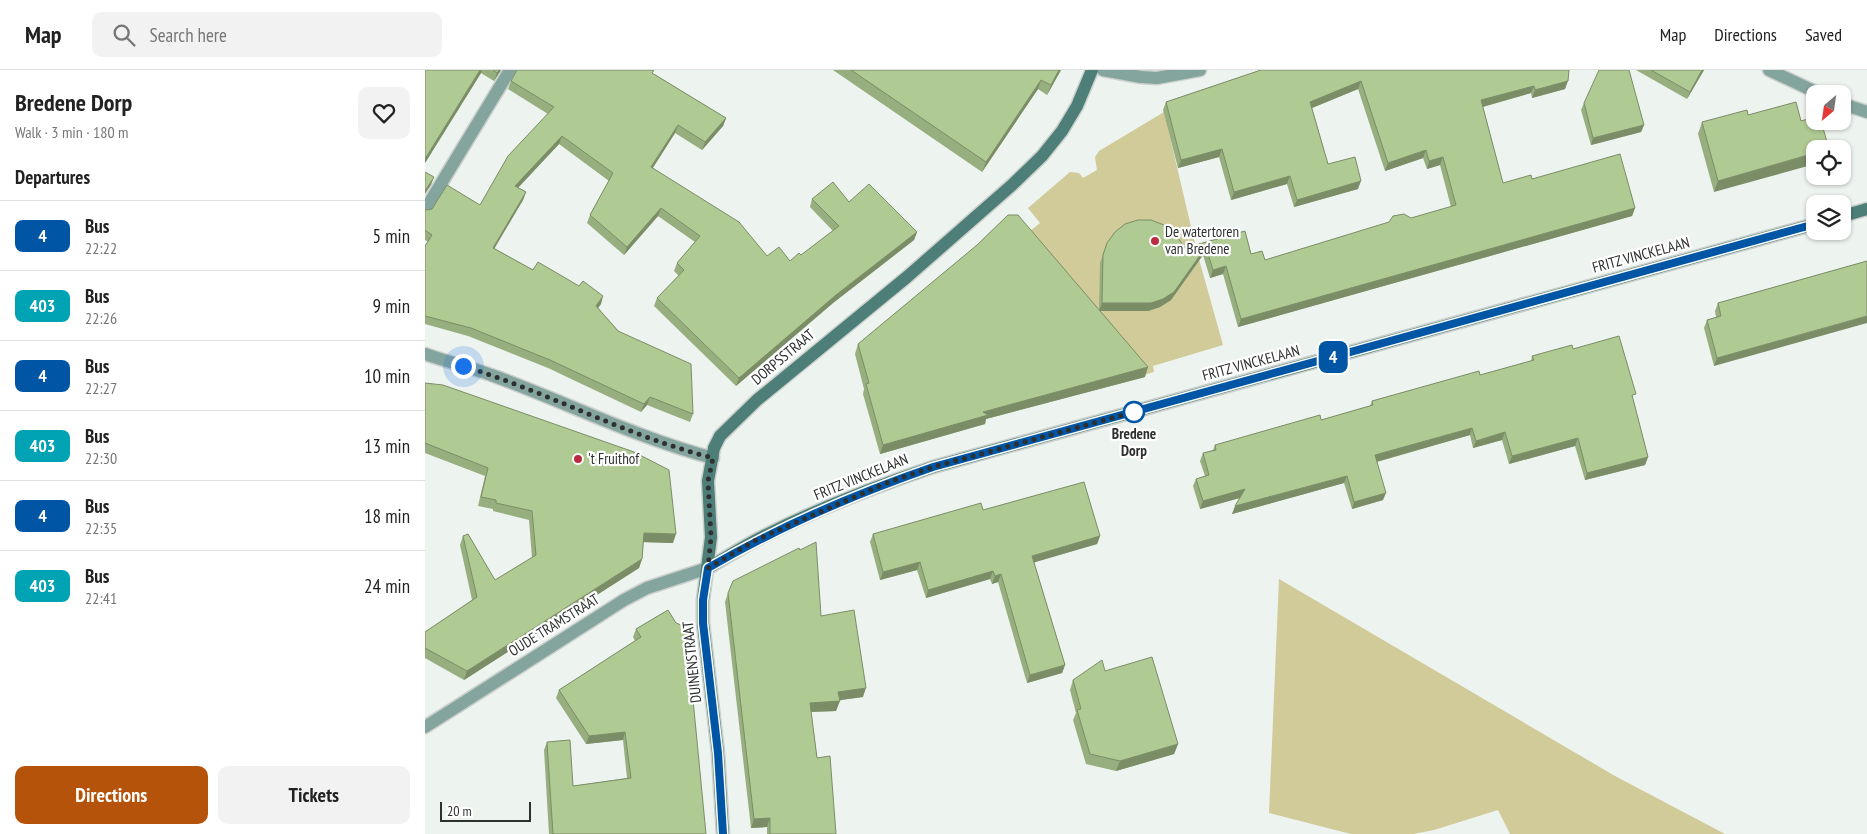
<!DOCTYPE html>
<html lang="en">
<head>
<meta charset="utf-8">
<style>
  :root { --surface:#fff; --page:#f2f2f2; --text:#222; --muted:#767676; --line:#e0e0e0; --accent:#b45309 }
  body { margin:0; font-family:"PT Sans Narrow",sans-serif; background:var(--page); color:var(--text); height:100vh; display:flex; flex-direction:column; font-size:19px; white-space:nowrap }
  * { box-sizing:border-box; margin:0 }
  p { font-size:16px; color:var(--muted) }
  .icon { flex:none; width:28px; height:28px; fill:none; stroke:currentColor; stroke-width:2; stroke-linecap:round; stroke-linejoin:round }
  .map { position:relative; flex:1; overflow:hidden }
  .panel { display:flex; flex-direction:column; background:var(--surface); width:425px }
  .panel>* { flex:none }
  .badge { padding:0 10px; border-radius:8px; font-size:18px; line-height:32px }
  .needle { width:32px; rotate:209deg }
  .controls { position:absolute; left:1381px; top:15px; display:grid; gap:10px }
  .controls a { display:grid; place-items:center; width:45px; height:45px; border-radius:10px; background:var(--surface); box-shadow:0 1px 4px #0004; font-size:25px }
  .scale { position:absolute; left:15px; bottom:12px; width:91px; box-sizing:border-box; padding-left:5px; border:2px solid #2e302f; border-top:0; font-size:14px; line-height:18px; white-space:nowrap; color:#2e302f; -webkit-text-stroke:4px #fff; paint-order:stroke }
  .you { position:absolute; width:25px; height:25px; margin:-12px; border:4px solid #fff; border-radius:50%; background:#1a73e8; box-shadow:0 0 0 8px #1a73e833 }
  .map>.badge { position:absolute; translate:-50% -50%; box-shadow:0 0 0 2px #fff }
  h2 { padding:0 15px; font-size:19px; line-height:45px }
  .round { display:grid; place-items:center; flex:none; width:52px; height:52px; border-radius:10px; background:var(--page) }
  .overview { display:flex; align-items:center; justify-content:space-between; height:85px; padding:0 15px }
  h1 { font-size:24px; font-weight:700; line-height:38px }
  .primary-button { display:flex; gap:10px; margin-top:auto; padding:10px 15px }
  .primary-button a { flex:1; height:58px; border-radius:10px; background:var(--accent); color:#fff; font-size:20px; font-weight:700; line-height:58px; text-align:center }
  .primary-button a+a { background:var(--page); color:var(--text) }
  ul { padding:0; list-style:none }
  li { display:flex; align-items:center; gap:15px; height:70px; padding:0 15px; border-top:1px solid var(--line) }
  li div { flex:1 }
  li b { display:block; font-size:19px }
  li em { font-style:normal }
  li .badge { min-width:55px; font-weight:700; text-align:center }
  header { display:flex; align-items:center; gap:30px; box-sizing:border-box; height:70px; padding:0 25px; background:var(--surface); border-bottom:1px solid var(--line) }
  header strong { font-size:24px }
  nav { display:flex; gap:28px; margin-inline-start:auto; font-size:18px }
  .search { width:350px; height:45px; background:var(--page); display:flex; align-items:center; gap:12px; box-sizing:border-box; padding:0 18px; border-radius:10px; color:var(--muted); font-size:19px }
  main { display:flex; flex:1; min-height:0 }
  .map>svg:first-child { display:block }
</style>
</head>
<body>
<header>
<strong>Map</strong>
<div class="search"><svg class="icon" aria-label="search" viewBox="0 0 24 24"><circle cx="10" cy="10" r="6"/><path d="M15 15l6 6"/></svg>Search here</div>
<nav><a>Map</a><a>Directions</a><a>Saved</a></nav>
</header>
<main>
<section class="panel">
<div class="overview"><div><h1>Bredene Dorp</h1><p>Walk · 3 min · 180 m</p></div><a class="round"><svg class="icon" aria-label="heart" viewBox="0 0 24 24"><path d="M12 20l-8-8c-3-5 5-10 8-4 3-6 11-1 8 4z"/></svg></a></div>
<h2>Departures</h2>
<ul>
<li><span class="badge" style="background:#0056a4;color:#fff">4</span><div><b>Bus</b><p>22:22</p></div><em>5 min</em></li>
<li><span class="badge" style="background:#00a3b4;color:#fff">403</span><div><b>Bus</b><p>22:26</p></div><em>9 min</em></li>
<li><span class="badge" style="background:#0056a4;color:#fff">4</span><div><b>Bus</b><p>22:27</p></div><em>10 min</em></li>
<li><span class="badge" style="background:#00a3b4;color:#fff">403</span><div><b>Bus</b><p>22:30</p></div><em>13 min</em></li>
<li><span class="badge" style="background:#0056a4;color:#fff">4</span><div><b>Bus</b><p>22:35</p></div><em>18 min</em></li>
<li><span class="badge" style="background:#00a3b4;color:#fff">403</span><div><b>Bus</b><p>22:41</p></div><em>24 min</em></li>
</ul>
<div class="primary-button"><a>Directions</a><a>Tickets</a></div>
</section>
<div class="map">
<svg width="1442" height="764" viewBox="0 0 1442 764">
  <rect width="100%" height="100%" fill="#edf3ef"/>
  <g fill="#d1ca99">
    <polygon points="739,42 772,182 798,275 728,296 729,302 718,305 599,166 615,153 603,138 645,102 654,103 658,108 672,100 670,87 674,81"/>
    <polygon points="854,509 1190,706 1300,764 1085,764 1073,740 1009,760 988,764 926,764 844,743"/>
  </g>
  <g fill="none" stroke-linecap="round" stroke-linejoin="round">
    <g stroke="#cbd0cc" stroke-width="15">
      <g id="street">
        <polyline points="678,0 716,7 732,8 775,0"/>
        <polyline points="1344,0 1395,24"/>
        <polyline points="1418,34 1442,42"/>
        <polyline points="0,140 85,0"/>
        <path d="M0 284C23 292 47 298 69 306 143 333 212 368 288 388"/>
        <polyline points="0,657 199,530 222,518 283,498"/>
      </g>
    </g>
    <g stroke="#cbd0cc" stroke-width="15">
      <g id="secondary">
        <polyline points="1418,146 1442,139"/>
        <path d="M283 498C300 488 316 478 333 469 389 440 449 417 508 397L1390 154"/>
        <polyline points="298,764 293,683 278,553 278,530 286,467 283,411 289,378 295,366 332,330 482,207 587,115 617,86 637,61 652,36 667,0"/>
      </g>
    </g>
    <use href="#street" stroke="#84a49e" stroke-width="12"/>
    <use href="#secondary" stroke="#4d7e77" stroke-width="12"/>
  </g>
  <g fill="#97ae7e">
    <polygon points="0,0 76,0 69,11 56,3 0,93"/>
    <polygon points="408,0 636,0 622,25 613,19 557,102"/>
    <polygon points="836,0 1144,0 1140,19 1107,28 1106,23 1058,37 1078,113 1107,109 1210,138 1207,146 813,257 798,204 785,208 778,185 746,230 735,237 723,241 674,241 720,307 561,349 560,354 455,384 438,324 439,319 430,284 433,274 674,240 675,193 682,173 760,178 820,161 826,184 840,190 1026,137 1015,95 1002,99 998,88 960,101 933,19 887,38 903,94 933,119 869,137 862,114 806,130 794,87 753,98 738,40 741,32"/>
    <polygon points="1211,0 1279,0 1262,29"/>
    <polygon points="229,4 301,48 298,56 277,80 250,63 228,98 342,186 365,191 376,185 408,161 385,137 387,129 424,132 492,162 489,170 408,233 311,316 229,236 232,228 254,206 249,201 252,193 270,172 233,146 199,185 162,153 165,145 184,111 134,74 93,118 101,122 98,130 69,178 108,200 176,234 173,238 268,344 265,352 222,335 216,342 123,298 43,266 0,254 0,176 3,172 0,170 0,139 2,140 55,135 123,44 83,19 86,11"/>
    <polygon points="1159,33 1219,55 1216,62 1166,75 1156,40"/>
    <polygon points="1323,45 1376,51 1289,122 1273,64 1277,52"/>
    <polygon points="1442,191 1289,296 1279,258 1282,250 1291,247 1290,241 1293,233"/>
    <polygon points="1148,279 1208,330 1223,387 1220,395 1160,410 1150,376 1084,394 1077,370 1048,378 1045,365 952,392 958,430 927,439 919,413 807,444 815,428 775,439 768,416 771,409 780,406 775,391 778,383 788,380 790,375 896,350 945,336 947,331 1055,305 1106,291 1107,286"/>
    <polygon points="0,313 248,473 218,472 217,489 214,498 39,610 0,588 0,562 47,530 35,475 38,466 70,510 107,488 104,450 68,441 68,439 53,436 60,406 0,383"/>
    <polygon points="558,440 675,466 672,474 609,492 640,595 637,603 602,613 573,512 567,514 565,509 501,528 492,500 455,510 445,472 448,464"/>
    <polygon points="303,523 396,546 438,627 414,630 411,641 386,642 392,688 411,764 342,764 342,757 326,758 300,532"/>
    <polygon points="243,540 281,764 124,764 119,680 122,672 148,716 202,708 198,670 161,674 131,628 134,620 210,571 208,567 211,559"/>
    <polygon points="680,601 753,674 749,684 691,701 661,694 648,650 651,643 645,620 648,610"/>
  </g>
  <g fill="#7b8d67">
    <polygon points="55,0 57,0 56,3 0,93 0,89"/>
    <polygon points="74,0 76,0 69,11 72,3"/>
    <polygon points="634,0 636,0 622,25 626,15"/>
    <polygon points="1277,0 1279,0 1262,29 1265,22"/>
    <polygon points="616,10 613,19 557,102 561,92"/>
    <polygon points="936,11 933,19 882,40 885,32"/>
    <polygon points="1143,11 1140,19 1107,28 1110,20"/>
    <polygon points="1109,16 1106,23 1053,38 1056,30"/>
    <polygon points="301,48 298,56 277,80 280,72"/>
    <polygon points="253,55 250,63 223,105 226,97"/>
    <polygon points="1219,55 1216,62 1166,75 1168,68"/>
    <polygon points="137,66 134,74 87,124 90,116"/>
    <polygon points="797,79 794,87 753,98 756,90"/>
    <polygon points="1001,80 998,88 960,101 963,93"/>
    <polygon points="1390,83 1390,94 1289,122 1293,111"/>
    <polygon points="1018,87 1015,95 1002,99 1004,91"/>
    <polygon points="865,106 862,114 806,130 809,122"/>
    <polygon points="9,107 6,115 0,124 0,121"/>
    <polygon points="936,111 933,119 869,137 872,130"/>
    <polygon points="101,122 98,130 65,186 68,178"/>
    <polygon points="236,138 233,146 199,185 202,177"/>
    <polygon points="1210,138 1207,146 813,257 816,249"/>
    <polygon points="492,162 489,170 408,233 311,316 314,308 411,225"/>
    <polygon points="781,177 778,185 746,230 735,237 723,241 674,241 677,233"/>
    <polygon points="801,196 798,204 785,208 788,200"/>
    <polygon points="178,226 176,234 168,244 171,236"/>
    <polygon points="1442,246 1442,253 1289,296 1292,288"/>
    <polygon points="723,297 720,307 561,349 560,354 455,384 458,375 558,342"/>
    <polygon points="225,327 222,335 216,342 219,334"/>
    <polygon points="1047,358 1045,365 947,393 950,385"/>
    <polygon points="1080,362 1077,370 1048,378 1051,371"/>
    <polygon points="1153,368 1150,376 1084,394 1087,386"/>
    <polygon points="1223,387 1220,395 1160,410 1162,403"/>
    <polygon points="922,406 919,413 807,444 810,436"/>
    <polygon points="820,419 818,427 775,439 778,431"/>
    <polygon points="961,423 958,430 927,439 929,432"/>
    <polygon points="219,463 251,464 248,473 215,472"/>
    <polygon points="675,466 672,474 604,494 607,486"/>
    <polygon points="217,489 214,498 39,610 42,601"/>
    <polygon points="495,492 492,500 455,510 458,502"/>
    <polygon points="568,501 565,509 501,528 503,520"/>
    <polygon points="576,504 573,512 567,514 570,506"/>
    <polygon points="640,595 637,603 602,613 605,605"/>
    <polygon points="441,618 438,627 409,631 413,622"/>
    <polygon points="415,631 411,641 382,642 385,633"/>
    <polygon points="200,662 198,670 161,674 164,666"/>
    <polygon points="753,674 749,684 691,701 695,691"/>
    <polygon points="345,748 342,757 326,758 329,749"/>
  </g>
  <g fill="#b0ca93" stroke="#7b8d67">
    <polygon points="0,0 55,0 0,89"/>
    <polygon points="68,0 74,0 72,3"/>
    <polygon points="92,0 229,0 227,3 301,48 280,72 253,55 226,97 314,152 342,186 354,177 365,191 374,183 376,185 414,156 387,129 408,112 424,132 444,114 492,162 411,225 314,308 232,228 259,200 252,193 275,166 236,138 202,177 165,145 188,103 137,66 90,116 101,122 68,178 108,200 113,192 154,216 158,211 178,226 171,236 193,261 266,294 268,344 225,327 219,334 125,290 46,258 0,246 0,176 7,165 0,160 0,139 2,140 7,139 22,115 55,135 83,86 129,37 86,11"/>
    <polygon points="426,0 634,0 626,15 616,10 561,92"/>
    <polygon points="836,0 1144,0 1143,11 1110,20 1109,16 1056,30 1078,113 1106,105 1107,109 1195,84 1210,138 816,249 801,196 788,200 781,177 749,222 738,229 726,233 677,233 678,185 682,173 690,162 700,154 713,150 726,150 739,155 749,162 760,178 820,161 826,184 837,181 840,190 964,152 968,146 979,144 986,148 1031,135 1018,87 1004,91 1001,80 963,93 936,11 885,32 903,94 930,87 936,111 872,130 865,106 809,122 797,79 756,90 741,32"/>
    <polygon points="1174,0 1204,0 1219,55 1168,68 1159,33"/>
    <polygon points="1226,0 1277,0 1265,22"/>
    <polygon points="1371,32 1376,51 1390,47 1390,51 1396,51 1404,79 1390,79 1390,83 1293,111 1277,52 1322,40 1323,45"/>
    <polygon points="0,102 9,107 0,121"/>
    <polygon points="583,145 593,145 723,297 558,342 563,345 458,375 441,314 444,313 433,274 552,175"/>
    <polygon points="1442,191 1442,246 1292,288 1282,250 1296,246 1293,233"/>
    <polygon points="1194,266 1211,324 1207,325 1223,387 1162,403 1153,368 1087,386 1080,362 1051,371 1047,358 950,385 961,423 929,432 922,406 810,436 820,419 778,431 771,409 784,405 778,383 791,380 790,375 895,345 896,350 948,335 947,331 1054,301 1055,305 1109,290 1107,286 1147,275 1148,279"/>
    <polygon points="0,313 18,315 209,382 244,400 251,464 219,463 217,489 42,601 0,578 0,562 52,527 38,466 43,464 70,510 111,485 107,441 71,433 71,430 56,427 63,398 0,373"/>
    <polygon points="659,412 675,466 607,486 640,595 605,605 576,504 570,506 568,501 503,520 495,492 458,502 448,464 556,433 558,440"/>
    <polygon points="391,472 396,546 429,540 441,618 413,622 415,631 385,633 392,688 405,686 411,764 345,764 345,748 329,749 303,523 308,511 374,478 375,480"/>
    <polygon points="243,540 251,553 261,557 281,764 128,764 122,672 145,670 148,716 206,708 200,662 164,666 134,620 216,567 211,559"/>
    <polygon points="727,587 753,674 695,691 665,684 652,640 656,639 648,610 677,590 680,601"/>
  </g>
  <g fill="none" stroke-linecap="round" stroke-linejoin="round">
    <g stroke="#fff" stroke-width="11">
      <path id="line" d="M298 764 293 683 278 553V530L283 498C355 456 430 424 508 397L1390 154"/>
    </g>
    <use href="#line" stroke="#0056a4" stroke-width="8"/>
    <path stroke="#2e302f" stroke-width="5" stroke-dasharray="0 9" d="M38 296C123 322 201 366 288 388L283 411 286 467 283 498 333 469 464 412 508 397 709 342"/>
  </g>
  <g fill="#bc2b42" stroke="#fff" stroke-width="2">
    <circle cx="730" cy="171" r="5"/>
    <circle cx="153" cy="389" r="5"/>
  </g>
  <circle fill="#fff" stroke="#0056a4" stroke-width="2.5" cx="709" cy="342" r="10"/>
  <g text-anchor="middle" stroke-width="4.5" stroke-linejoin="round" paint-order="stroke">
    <g font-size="15" fill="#2e302f" stroke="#fff" text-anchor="start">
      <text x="740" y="167">De watertoren<tspan x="740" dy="17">van Bredene</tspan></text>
      <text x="163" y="394">'t Fruithof</text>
    </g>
    <g font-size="15" fill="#2e302f" stroke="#fff">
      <text transform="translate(1216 185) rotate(-15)" y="5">FRITZ VINCKELAAN</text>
      <text transform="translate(358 287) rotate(-40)" y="5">DORPSSTRAAT</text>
      <text transform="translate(826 293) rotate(-15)" y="5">FRITZ VINCKELAAN</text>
      <text transform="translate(436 407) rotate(-22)" y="5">FRITZ VINCKELAAN</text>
      <text transform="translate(129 555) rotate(-32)" y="5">OUDE TRAMSTRAAT</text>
      <text transform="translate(267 592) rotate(-96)" y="5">DUINENSTRAAT</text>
    </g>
    <g font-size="15" font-weight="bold" fill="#2e302f" stroke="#fff">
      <text x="709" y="369">Bredene<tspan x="709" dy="17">Dorp</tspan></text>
    </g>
  </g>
</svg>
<div class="controls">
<a><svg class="needle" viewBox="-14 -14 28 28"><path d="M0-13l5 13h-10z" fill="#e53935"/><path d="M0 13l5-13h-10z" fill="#767676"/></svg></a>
<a><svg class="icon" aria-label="locate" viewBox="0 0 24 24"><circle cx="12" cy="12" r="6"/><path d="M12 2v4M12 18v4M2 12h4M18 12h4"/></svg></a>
<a><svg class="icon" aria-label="layers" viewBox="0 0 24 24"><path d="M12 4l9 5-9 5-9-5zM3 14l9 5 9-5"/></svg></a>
</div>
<div class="scale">20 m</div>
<div class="you" style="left:38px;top:296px"></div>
<b class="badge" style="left:908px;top:287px;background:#0056a4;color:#fff">4</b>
</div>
</main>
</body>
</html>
